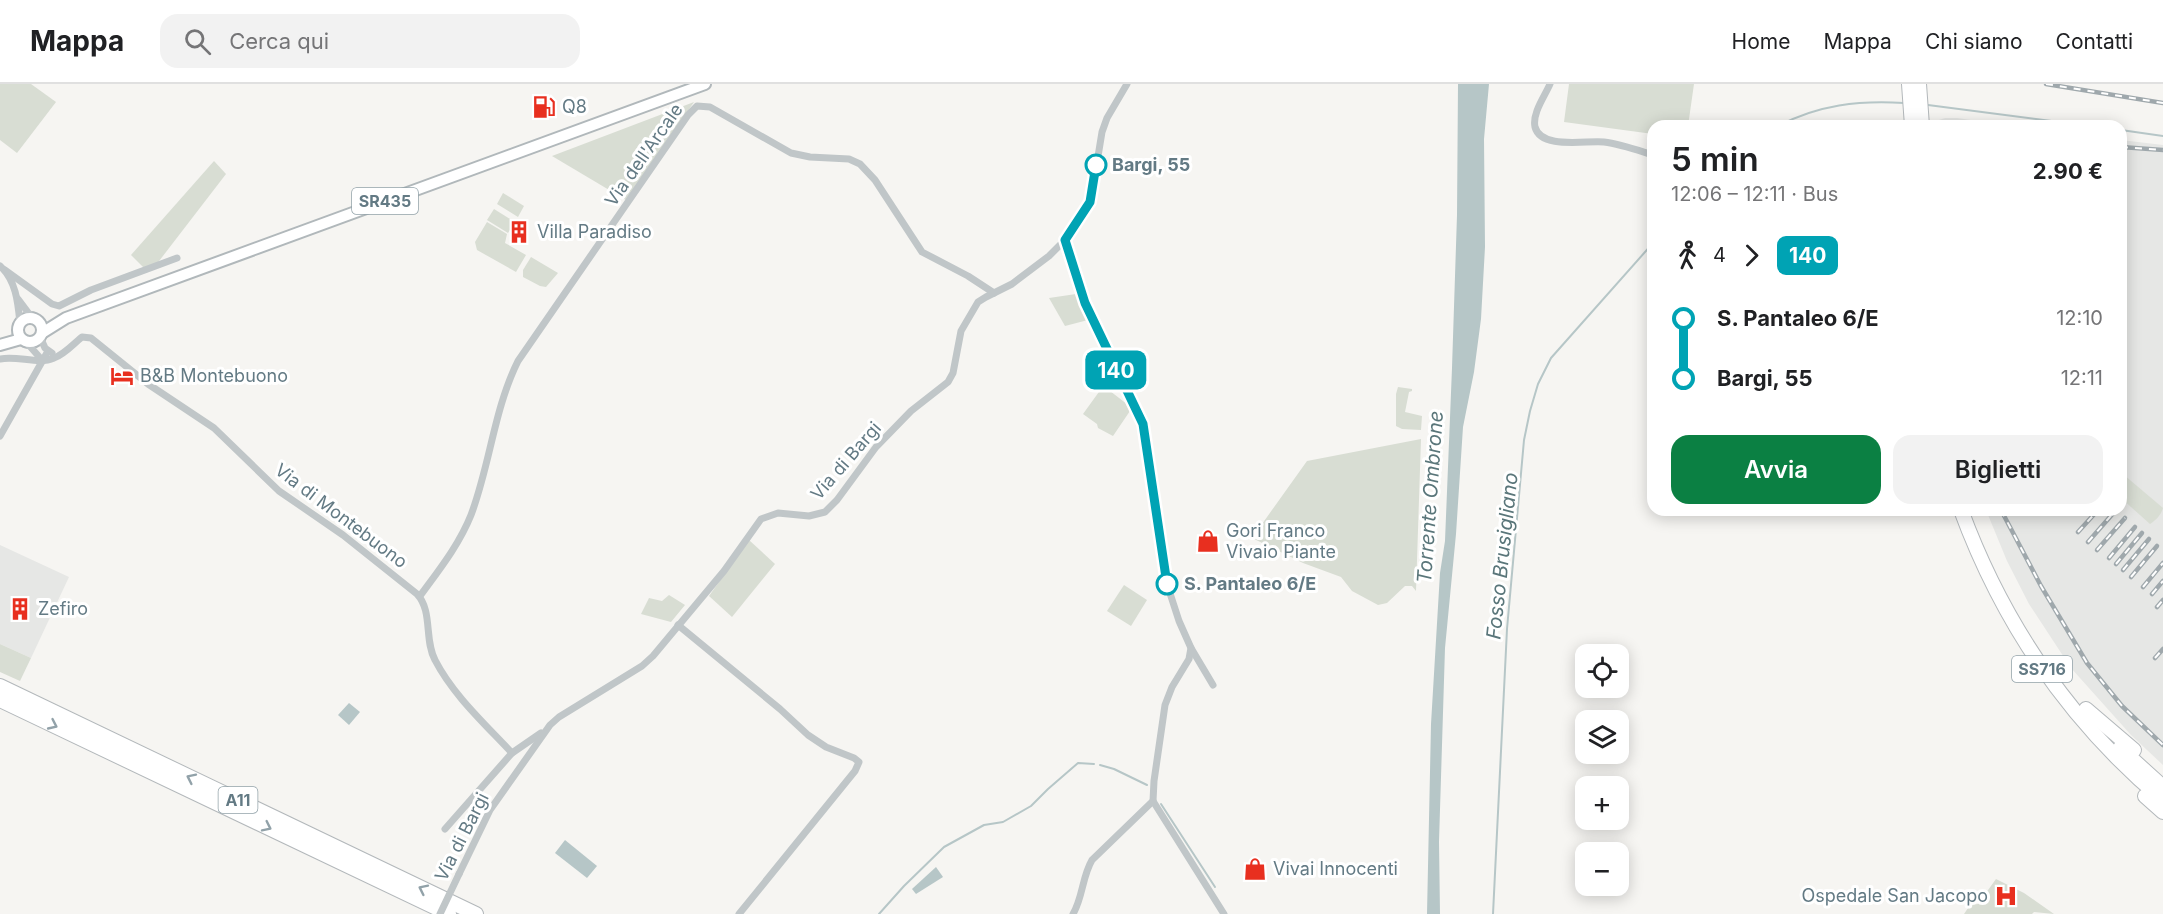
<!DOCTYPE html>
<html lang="it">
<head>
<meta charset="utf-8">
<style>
  :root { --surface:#fff; --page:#f2f2f2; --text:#202124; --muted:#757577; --line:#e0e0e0; --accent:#0b8043 }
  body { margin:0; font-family:Inter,sans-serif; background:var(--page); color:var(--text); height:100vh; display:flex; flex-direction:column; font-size:22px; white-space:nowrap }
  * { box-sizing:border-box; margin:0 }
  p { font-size:20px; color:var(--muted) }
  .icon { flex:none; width:33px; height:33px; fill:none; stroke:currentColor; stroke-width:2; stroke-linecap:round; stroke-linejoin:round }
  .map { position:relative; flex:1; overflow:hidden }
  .details { position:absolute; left:1647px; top:36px; width:480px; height:396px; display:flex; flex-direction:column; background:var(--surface); border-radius:18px; box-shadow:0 3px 15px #0003 }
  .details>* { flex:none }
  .badge { padding:0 12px; border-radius:9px; font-size:21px; line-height:39px }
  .buttons { position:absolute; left:1575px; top:560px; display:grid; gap:12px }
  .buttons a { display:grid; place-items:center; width:54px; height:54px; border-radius:12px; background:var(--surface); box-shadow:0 3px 15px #0003; font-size:30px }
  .map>.badge { position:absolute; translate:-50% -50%; box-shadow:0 0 0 3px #fff }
  .legs { display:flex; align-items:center; gap:9px; height:66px; padding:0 24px; font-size:20px }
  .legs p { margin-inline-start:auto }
  .summary { display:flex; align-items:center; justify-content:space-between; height:102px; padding:0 24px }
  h1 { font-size:33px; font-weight:600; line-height:45px }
  .cta { display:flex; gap:12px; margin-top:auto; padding:12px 24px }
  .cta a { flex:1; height:69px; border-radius:18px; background:var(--accent); color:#fff; font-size:24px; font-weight:600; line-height:69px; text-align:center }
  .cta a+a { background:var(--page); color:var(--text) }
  ul { padding:0 24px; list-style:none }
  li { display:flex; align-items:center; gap:21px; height:60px; font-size:22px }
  li i { display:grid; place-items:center; width:9px; height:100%; margin:0 8px; background:currentColor }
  li i::after { content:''; width:15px; height:15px; margin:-8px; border:4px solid; border-radius:50%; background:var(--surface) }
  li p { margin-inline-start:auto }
  li:first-child i { background:linear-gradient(#0000 50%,currentColor 0) }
  li:last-child i { background:linear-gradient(currentColor 50%,#0000 0) }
  header { display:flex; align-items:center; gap:36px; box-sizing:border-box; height:84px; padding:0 30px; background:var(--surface); border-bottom:2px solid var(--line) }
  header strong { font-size:28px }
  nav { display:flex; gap:33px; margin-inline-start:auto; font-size:21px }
  .search { width:420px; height:54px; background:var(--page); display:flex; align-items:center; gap:15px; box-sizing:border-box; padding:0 21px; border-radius:18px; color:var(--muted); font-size:22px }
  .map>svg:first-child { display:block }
</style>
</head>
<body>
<header>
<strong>Mappa</strong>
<div class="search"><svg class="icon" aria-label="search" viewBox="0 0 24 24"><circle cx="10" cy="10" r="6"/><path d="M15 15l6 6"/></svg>Cerca qui</div>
<nav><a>Home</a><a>Mappa</a><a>Chi siamo</a><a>Contatti</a></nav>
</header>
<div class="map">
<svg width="2163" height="830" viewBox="0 0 2163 830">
  <rect width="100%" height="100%" fill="#f6f5f2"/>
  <g fill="#e6e7e5">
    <polygon points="1945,34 1957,34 2012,42 1935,42 1939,36"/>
    <polygon points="2121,56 2163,61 2163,681 2131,651 2071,584 2029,520 2007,477 1986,426 2121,426"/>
    <polygon points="0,461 69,493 31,574 0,560"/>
  </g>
  <g fill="#d8ddd3">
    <polygon points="0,0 31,0 56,18 17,69 0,56"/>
    <polygon points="1569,0 1694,0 1688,42 1653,42 1653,50 1564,38"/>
    <polygon points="694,18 626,116 552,72"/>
    <polygon points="214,77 226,90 156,181 144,184 131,171"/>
    <polygon points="503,109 524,122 518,133 497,120"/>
    <polygon points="494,125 515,138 508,149 487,136"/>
    <polygon points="487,138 507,150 505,159 526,171 516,188 477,166 475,158"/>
    <polygon points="531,173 558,189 546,203 540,202 523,193 523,186"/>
    <polygon points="1076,210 1088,236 1065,242 1049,214"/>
    <polygon points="1109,294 1114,301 1110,307 1132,324 1113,352 1098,344 1097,340 1083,330"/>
    <polygon points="1398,303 1412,305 1412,307 1409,308 1405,328 1422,332 1421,346 1402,345 1396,342 1396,310"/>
    <polygon points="1421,355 1416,507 1412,502 1405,502 1387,519 1378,521 1352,507 1341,493 1303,479 1252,454 1307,377"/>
    <path d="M2124 391 2163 424C2161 431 2156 436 2150 440L2121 414V393Z"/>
    <polygon points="749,456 775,480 732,533 709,512"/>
    <polygon points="1124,501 1147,516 1131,542 1107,527"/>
    <polygon points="669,511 685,521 671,538 641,530 649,514 662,517"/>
    <polygon points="0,560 31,574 20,597 0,588"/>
    <polygon points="1996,795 2024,809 2054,830 2034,828 2032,830 1964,830 1970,821 1978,820"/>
  </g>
  <g fill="#b6c6c7">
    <polygon points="1458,0 1489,0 1484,55 1485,163 1481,235 1474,288 1463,343 1456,450 1445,564 1439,758 1440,830 1427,830 1431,640 1440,489 1445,457 1452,284 1457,131"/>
    <polygon points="349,619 360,628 349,641 338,631"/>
    <polygon points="565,756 597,782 587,794 555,769"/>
    <polygon points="936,783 943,793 916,810 912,805"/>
  </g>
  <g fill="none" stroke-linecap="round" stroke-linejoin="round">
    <g stroke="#b6c6c7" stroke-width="2">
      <polyline points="1928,21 2091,42"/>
      <path d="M1778 42C1818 21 1859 16 1904 19"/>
      <polyline points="2121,46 2163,52"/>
      <polyline points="1100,681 1114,685 1147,701"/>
      <polyline points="1161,720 1215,803"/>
      <polyline points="879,830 904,802 944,763 984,741 1003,738 1031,722 1048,705 1078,679 1094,680"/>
      <polyline points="1493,830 1507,545 1524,356 1530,327 1538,300 1551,274 1653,159"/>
    </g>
    <g stroke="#b1b8bb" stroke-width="14">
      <g id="primary">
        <circle cx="30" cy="246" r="12"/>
        <polyline points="42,249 66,234 705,0"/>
        <polyline points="0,261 21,255"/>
      </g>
    </g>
    <g stroke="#b3b8bb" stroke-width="16">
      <g id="highway">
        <polyline points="1909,0 1912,42"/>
        <polyline points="1919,0 1922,42"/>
        <path d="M1961 426C2003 540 2069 637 2163 716"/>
        <polyline points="0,602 476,830"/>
        <polyline points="0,616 449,830"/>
        <polyline points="2086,625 2134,666"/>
        <polyline points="2120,664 2163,703"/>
        <polyline points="2145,712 2163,728"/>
      </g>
    </g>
    <g stroke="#c0c6c8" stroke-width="7">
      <path d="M1550 0C1545 12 1532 29 1535 43 1541 66 1587 56 1604 58 1620 60 1637 66 1653 71"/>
      <polyline points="1065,156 1085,219 1143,340 1167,500 1179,537 1191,564 1189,575 1172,603 1165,621 1154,697 1153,717 1224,830"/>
      <path d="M0 182C16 196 18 219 20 239"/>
      <polyline points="5,186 52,220 59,222 91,206 177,174"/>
      <polyline points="18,215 33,235"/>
      <polyline points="40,253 45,264 52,269"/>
      <polyline points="27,259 42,276"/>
      <path d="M0 275C17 271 38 281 54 274 65 270 73 260 82 253L91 254 148 300 214 344 279 407 343 451 417 510C433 527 424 556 435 576 453 611 485 640 512 669L541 649"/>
      <polyline points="0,352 48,267"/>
      <path d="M420 512C439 486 459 461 471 431 490 381 494 325 518 277L688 31 697 22 710 23 791 69 810 73 849 75 860 80 875 96 922 168 968 192 994 209"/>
      <polyline points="678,541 780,625 808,651 826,663 854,674 859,678 855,687 739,830"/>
      <polyline points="1191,564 1213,601"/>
      <polyline points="445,745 512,669"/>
      <polyline points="459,790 490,726 550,641 559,633 642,582 653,572 724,487 761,435 778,429 809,432 825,428 837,416 876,363 911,327 948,298 953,289 961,247 978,218 986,213 1012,200 1049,172 1065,156 1088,122 1092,109 1102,48 1107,34 1127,0"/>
      <path d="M1073 830C1083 813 1082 793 1092 776L1153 717"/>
    </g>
    <use href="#primary" stroke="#fff" stroke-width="10"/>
    <use href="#highway" stroke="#fff" stroke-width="14"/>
    <g stroke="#9fa8ac" stroke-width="4.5">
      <g id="rail">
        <polyline points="2046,0 2163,19"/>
        <polyline points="2121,63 2163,66"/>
        <polyline points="2001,426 2041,502 2087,579 2122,622 2163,661"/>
        <polyline points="2078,448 2098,426"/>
        <polyline points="2088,458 2116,426"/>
        <polyline points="2097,466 2125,434"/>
        <polyline points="2109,474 2135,443"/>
        <polyline points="2116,480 2142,449"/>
        <polyline points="2123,486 2149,455"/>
        <polyline points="2131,493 2157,462"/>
        <polyline points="2143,503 2163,479"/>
        <polyline points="2152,510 2163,497"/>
        <polyline points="2157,523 2163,516"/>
        <polyline points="2155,574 2163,565"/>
      </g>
    </g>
    <use href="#rail" stroke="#fff" stroke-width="2" stroke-dasharray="7" stroke-linecap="butt"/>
    <polyline stroke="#c0c6c8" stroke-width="7" points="440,830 459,790"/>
  </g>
  <defs><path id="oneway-chevron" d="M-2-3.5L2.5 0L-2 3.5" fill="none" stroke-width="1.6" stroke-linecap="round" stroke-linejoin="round" transform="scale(1.5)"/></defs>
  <g stroke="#92a2a9">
    <use href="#oneway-chevron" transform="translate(53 641) rotate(25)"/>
    <use href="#oneway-chevron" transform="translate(191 694) rotate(-154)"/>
    <use href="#oneway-chevron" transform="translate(267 743) rotate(26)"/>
    <use href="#oneway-chevron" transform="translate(423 805) rotate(-154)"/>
  </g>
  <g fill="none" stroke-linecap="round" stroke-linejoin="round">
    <g stroke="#fff" stroke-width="14">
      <polyline id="line-1" points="1096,81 1090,118 1065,156 1085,219 1143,340 1167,500"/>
    </g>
    <use href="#line-1" stroke="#00a3b4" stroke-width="9"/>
  </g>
  <defs>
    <g id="fuel-bare" transform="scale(1.8)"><path d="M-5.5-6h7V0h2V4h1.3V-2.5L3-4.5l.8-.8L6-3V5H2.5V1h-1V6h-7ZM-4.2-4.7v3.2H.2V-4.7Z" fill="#e82f1f" stroke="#fff" stroke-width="2.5" paint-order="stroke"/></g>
    <g id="building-bare" transform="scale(1.8)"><path d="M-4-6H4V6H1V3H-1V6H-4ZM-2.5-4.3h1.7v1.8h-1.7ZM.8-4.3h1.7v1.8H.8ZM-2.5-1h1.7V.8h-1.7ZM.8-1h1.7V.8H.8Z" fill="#e82f1f" stroke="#fff" stroke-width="2.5" paint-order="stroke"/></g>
    <g id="hotel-bare" transform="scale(1.8)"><path d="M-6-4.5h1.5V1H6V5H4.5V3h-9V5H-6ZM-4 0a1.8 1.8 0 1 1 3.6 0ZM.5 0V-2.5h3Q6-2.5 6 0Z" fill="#e82f1f" stroke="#fff" stroke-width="2.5" paint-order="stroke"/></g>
    <g id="shop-bare" transform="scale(1.8)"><path d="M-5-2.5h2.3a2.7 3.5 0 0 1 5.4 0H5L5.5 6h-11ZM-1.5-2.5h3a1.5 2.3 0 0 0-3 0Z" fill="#e82f1f" stroke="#fff" stroke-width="2.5" paint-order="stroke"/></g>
    <g id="hospital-bare" transform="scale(1.8)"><path d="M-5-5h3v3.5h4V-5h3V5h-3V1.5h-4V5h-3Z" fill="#e82f1f" stroke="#fff" stroke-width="2.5" paint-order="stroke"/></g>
  </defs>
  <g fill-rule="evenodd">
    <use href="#fuel-bare" x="544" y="23"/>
    <use href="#building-bare" x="519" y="148"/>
    <use href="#hotel-bare" x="122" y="292"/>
    <use href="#shop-bare" x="1208" y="457"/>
    <use href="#building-bare" x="20" y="525"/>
    <use href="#shop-bare" x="1255" y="785"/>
    <use href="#hospital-bare" x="2006" y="812"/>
  </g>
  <g fill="#fff" stroke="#00a3b4" stroke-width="3">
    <circle cx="1096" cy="81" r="10"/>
    <circle cx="1167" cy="500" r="10"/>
  </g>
  <g text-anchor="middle" stroke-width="6" stroke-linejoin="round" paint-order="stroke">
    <g fill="#fff" stroke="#92a2a9" stroke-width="1.5">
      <rect x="352" y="104" width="66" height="26" rx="4.5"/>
      <rect x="2012" y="572" width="60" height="26" rx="4.5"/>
      <rect x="218.5" y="703" width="39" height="26" rx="4.5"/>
    </g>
    <g font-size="16" font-weight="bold" fill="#637a84">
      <text x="385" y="123">SR435</text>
      <text x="2042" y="591">SS716</text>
      <text x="238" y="722">A11</text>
    </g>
    <g font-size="18" fill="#637a84" stroke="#fff" text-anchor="start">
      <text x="562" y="29">Q8</text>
      <text x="537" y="154">Villa Paradiso</text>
      <text x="140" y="298">B&amp;B Montebuono</text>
      <text x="1226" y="453">Gori Franco<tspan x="1226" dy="21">Vivaio Piante</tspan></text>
      <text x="38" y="531">Zefiro</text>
      <text x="1273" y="791">Vivai Innocenti</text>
      <text x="1988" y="818" text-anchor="end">Ospedale San Jacopo</text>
    </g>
    <g font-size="18" fill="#637a84" stroke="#fff">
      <text transform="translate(644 71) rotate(-55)" y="6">Via dell'Arcale</text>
      <text transform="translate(846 377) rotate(-49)" y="6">Via di Bargi</text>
      <text transform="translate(341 432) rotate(37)" y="6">Via di Montebuono</text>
      <text transform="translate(462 753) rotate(-63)" y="6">Via di Bargi</text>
    </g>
    <g font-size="18" font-weight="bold" fill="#637a84" stroke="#fff" text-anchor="start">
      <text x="1112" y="87">Bargi, 55</text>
      <text x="1184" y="506">S. Pantaleo 6/E</text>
    </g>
    <g font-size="20" font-style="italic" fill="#5a767a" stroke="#fff">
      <text transform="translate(1430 413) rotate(-86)" y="7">Torrente Ombrone</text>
      <text transform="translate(1502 472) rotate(-84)" y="7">Fosso Brusigliano</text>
    </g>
  </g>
</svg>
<div class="buttons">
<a><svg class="icon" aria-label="locate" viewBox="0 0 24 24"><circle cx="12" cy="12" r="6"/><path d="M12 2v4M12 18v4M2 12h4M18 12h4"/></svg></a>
<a><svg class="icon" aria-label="layers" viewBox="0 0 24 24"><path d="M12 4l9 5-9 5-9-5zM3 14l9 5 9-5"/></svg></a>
<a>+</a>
<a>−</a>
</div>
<b class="badge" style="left:1116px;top:286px;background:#00a3b4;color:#fff">140</b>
<section class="details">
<div class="summary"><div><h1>5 min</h1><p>12:06 – 12:11 · Bus</p></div><b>2.90 €</b></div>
<div class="legs"><svg class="icon" aria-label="walk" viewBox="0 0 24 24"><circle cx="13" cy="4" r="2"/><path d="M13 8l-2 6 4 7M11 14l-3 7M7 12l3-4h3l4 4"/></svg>4<svg class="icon" aria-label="forward" viewBox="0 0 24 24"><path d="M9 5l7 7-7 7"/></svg><b class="badge" style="background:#00a3b4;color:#fff">140</b></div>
<ul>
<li><i style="color:#00a3b4"></i><b>S. Pantaleo 6/E</b><p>12:10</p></li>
<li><i style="color:#00a3b4"></i><b>Bargi, 55</b><p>12:11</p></li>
</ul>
<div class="cta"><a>Avvia</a><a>Biglietti</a></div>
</section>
</div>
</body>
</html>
